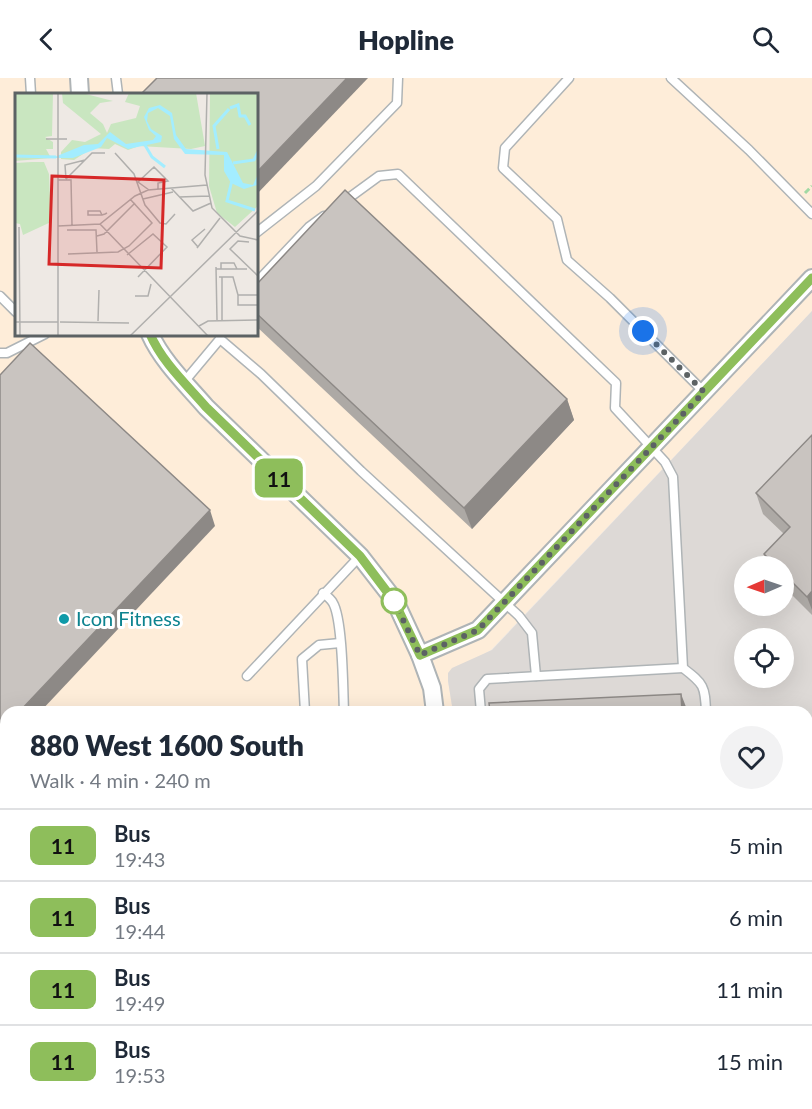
<!DOCTYPE html>
<html lang="en">
<head>
<meta charset="utf-8">
<style>
  :root { --surface:#fff; --page:#f2f2f3; --text:#1f2937; --muted:#747a83; --line:#e0e1e3 }
  body { margin:0; font-family:Lato,sans-serif; background:var(--page); color:var(--text); height:100vh; display:flex; flex-direction:column; font-size:22px; white-space:nowrap }
  * { box-sizing:border-box; margin:0 }
  p { font-size:20px; color:var(--muted) }
  .icon { flex:none; width:33px; height:33px; fill:none; stroke:currentColor; stroke-width:2; stroke-linecap:round; stroke-linejoin:round }
  .map { position:relative; flex:1; overflow:hidden }
  .sheet { position:absolute; left:0px; top:628px; width:813px; height:404px; display:flex; flex-direction:column; background:var(--surface); border-radius:18px 18px 0 0; box-shadow:0 6px 24px #0002 }
  .sheet>* { flex:none }
  .badge { padding:0 12px; border-radius:9px; font-size:21px; line-height:39px }
  .needle { width:39px; rotate:268deg }
  .fabs { position:absolute; left:734px; top:478px; display:grid; gap:12px }
  .fabs a { display:grid; place-items:center; width:60px; height:60px; border-radius:50%; background:var(--surface); box-shadow:0 6px 24px #0002; font-size:30px }
  .you { position:absolute; width:30px; height:30px; margin:-15px; border:4px solid #fff; border-radius:50%; background:#1a73e8; box-shadow:0 0 0 9px #1a73e833 }
  .map>.badge { position:absolute; translate:-50% -50%; box-shadow:0 0 0 3px #fff }
  .round { display:grid; place-items:center; flex:none; width:63px; height:63px; border-radius:32px; background:var(--page) }
  .summary { display:flex; align-items:center; justify-content:space-between; height:102px; padding:0 30px }
  h1 { font-size:28px; font-weight:800; line-height:45px }
  ul { padding:0; list-style:none }
  li { display:flex; align-items:center; gap:18px; height:72px; padding:0 30px; border-top:2px solid var(--line) }
  li div { flex:1 }
  li b { display:block; font-size:22px }
  li em { font-style:normal }
  li .badge { min-width:66px; font-weight:700; text-align:center }
  header { display:flex; justify-content:space-between; align-items:center; height:78px; padding:0 30px; background:var(--surface); font-size:27px; font-weight:800 }
  .map>svg:first-child { display:block }
</style>
</head>
<body>
<header><svg class="icon" aria-label="back" viewBox="0 0 24 24"><path d="M15 5l-7 7 7 7"/></svg>Hopline<svg class="icon" aria-label="search" viewBox="0 0 24 24"><circle cx="10" cy="10" r="6"/><path d="M15 15l6 6"/></svg></header>
<div class="map">
<svg width="812" height="1031" viewBox="0 0 812 1031">
  <rect width="100%" height="100%" fill="#eee9e4"/>
  <path fill="#feedd9" fill-rule="evenodd" d="M0 0H812V233L491 572 476 580 448 603 453 634H6V963H0ZM16 16H256V256H16Z"/>
  <path fill="#ddd9d6" fill-rule="evenodd" d="M812 233V924H807V634H453L448 603V595L452 590 492 572ZM744 489H783V528H744ZM744 561H783V600H744Z"/>
  <g fill="none" stroke-linecap="round" stroke-linejoin="round">
    <g stroke="#afb4b6" stroke-width="11">
      <g id="lane">
        <polyline points="30,0 31,16"/>
        <polyline points="116,0 118,16"/>
        <polyline points="569,0 505,70 503,90 557,141 567,182 610,220 704,314"/>
        <polyline points="671,0 749,72 812,136"/>
        <path d="M342 125 379 98 398 96 616 305 615 330 665 384 673 399 683 590C704 606 705 608 706 634"/>
        <polyline points="256,155 316,108 397,25 398,0"/>
        <polyline points="256,205 309,149 324,138"/>
        <polyline points="0,218 16,234"/>
        <polyline points="220,261 261,296 361,393 519,538 532,555 536,598"/>
        <polyline points="0,275 7,275 45,256"/>
        <polyline points="184,304 220,261 220,258"/>
        <path d="M323 515C327 518 331 521 333 525 343 542 343 612 344 634"/>
        <polyline points="247,598 360,478"/>
        <polyline points="305,634 302,581 319,567 340,565"/>
        <polyline points="481,634 479,611 487,601 683,590"/>
        <polyline points="0,880 6,886"/>
        <polyline points="0,907 6,907"/>
      </g>
    </g>
    <g stroke="#afb4b6" stroke-width="20">
      <g id="street">
        <polyline points="79,0 80,16"/>
        <path d="M150 256C162 283 187 307 206 329L360 478 395 523 420 577 432 610 435 634"/>
        <polyline points="420,577 478,552 812,200"/>
      </g>
    </g>
    <g stroke="#f3a358" stroke-width="30">
      <g id="primary">
        <polyline points="807,946 812,946"/>
        <polyline points="0,981 6,981"/>
      </g>
    </g>
    <g stroke="#a2d9a4" stroke-width="3" stroke-dasharray="6 3" stroke-linecap="butt">
      <polyline points="805,115 812,108"/>
      <polyline points="0,772 6,778"/>
      <polyline points="807,774 812,774"/>
    </g>
    <use href="#lane" stroke="#fff" stroke-width="8"/>
    <use href="#street" stroke="#fff" stroke-width="16"/>
    <use href="#primary" stroke="#ffdca8" stroke-width="27"/>
  </g>
  <g fill="#ada9a5">
    <polygon points="256,207 567,321 574,342 472,451 256,248"/>
    <polygon points="812,357 812,537 783,508 783,489 768,489 764,476 784,456 763,436 756,415"/>
  </g>
  <g fill="#8d8986">
    <polygon points="347,0 368,0 256,117 256,95"/>
    <polygon points="567,321 574,342 472,451 464,430"/>
    <polygon points="210,432 215,448 40,634 19,634"/>
    <polygon points="812,513 812,532 807,519"/>
    <polygon points="681,616 688,634 682,634"/>
    <polygon points="6,648 6,670 0,677 0,655"/>
  </g>
  <g fill="#c9c4c0" stroke="#8d8986" stroke-width="1.5">
    <polygon points="157,0 347,0 256,95 256,16 141,16"/>
    <polygon points="345,112 567,321 464,430 256,235 256,207"/>
    <polygon points="30,265 210,432 19,634 6,634 6,648 0,655 0,297"/>
    <polygon points="812,357 812,513 807,519 783,495 783,489 777,489 764,476 790,449 756,415"/>
    <polygon points="681,616 682,634 490,634 489,625"/>
  </g>
  <g fill="none" stroke-linecap="round" stroke-linejoin="round">
    <g stroke="#fff" stroke-width="14">
      <path id="line" d="M150 256C162 284 187 307 206 329L360 478 394 523 420 577 478 552 812 200"/>
    </g>
    <use href="#line" stroke="#8ebe5b" stroke-width="9"/>
    <polyline stroke="#5c6264" stroke-width="6" stroke-dasharray="0 10.8" points="394,523 420,577 478,552 704,314 643,253"/>
  </g>
  <circle fill="#fff" stroke="#8ebe5b" stroke-width="3" cx="394" cy="523" r="12"/>
  <circle fill="#0f9aa8" stroke="#fff" stroke-width="2" cx="64" cy="541" r="6"/>
  <g text-anchor="middle" stroke-width="6" stroke-linejoin="round" paint-order="stroke">
    <g font-size="20" fill="#0d838f" stroke="#fff" text-anchor="start">
      <text x="76" y="548">Icon Fitness</text>
    </g>
  </g>
  <g transform="translate(15 15)">
    <rect width="243" height="243" fill="#eee9e4"/>
    <path d="M0 0H38L37 43 30 44 38 49V56H31L36 65 0 68ZM47 0H67L98 8 85 10 75 20 88 31 92 40 96 31 121 25 125 13 110 9 114 0H181L190 53 176 56 124 53 113 57 100 51 94 56 77 55 59 67 46 66V59L57 47 70 49 86 41 48 10ZM195 0H243V113L220 134 202 120 194 93ZM17 69H29L34 81 36 129 8 142 5 131 0 130V70Z" fill="#c9e6c0"/>
    <path d="M145 12 157 20 161 42 171 56 212 59 228 90 238 92 243 81 242 92 229 96 216 90 209 78V62L170 61 159 46 155 23 143 15 133 20 132 28 136 36 147 43 146 49 113 56 92 45 86 54 58 65H37L69 52 83 51 95 39 111 51 138 47 141 43 134 37 129 24 134 15Z" fill="#a3edff"/>
    <path fill="none" stroke="#a3edff" stroke-width="3" d="M215 15 223 12 225 23H230L235 32M130 52 137 64 150 74M203 56 199 33 214 16M0 63 41 64M218 70 239 67 243 59M217 87 212 108 240 117"/>
    <path fill="none" stroke="#b0afad" stroke-width="1.5" d="M192 0 190 82 197 115 225 143 243 147M31 46H52M100 60 119 81 130 112 145 130 151 131 160 121M51 86 77 60H90M51 86 50 72 70 67M43 87H56L57 132M156 95 178 118 196 110M134 97 123 89 139 74 153 88 143 90V96M164 104 194 103M128 106 158 99M87 122 85 118H73V122H87L90 121 92 120M85 131 193 243M43 133 85 131 120 103 133 97 192 92M4 134 5 243M52 137H81L82 159M82 143 89 141 120 110M234 149 223 148 215 156 243 183M183 154 177 147 190 136M182 155 205 125M53 161 103 159 114 153 137 130 115 106M112 162 138 141 152 154 123 184M201 174 202 227M201 176H232M206 176V170H219L222 176M204 184H218L223 202M207 184V227M243 202H223V212H243M120 203H133L136 191M83 228 84 197M0 229H43M45 229 114 230M184 233 193 228 243 227M43 243V0M115 243 243 118"/>
    <path fill="#d62828" fill-opacity="0.15" stroke="#d62828" stroke-width="3" d="M37 83 149 87 146 175 34 171Z"/>
    <rect width="243" height="243" fill="none" stroke="#5c6264" stroke-width="3"/>
  </g>
</svg>
<div class="fabs">
<a><svg class="needle" viewBox="-14 -14 28 28"><path d="M0-13l5 13h-10z" fill="#e53935"/><path d="M0 13l5-13h-10z" fill="#747a83"/></svg></a>
<a><svg class="icon" aria-label="locate" viewBox="0 0 24 24"><circle cx="12" cy="12" r="6"/><path d="M12 2v4M12 18v4M2 12h4M18 12h4"/></svg></a>
</div>
<div class="you" style="left:643px;top:253px"></div>
<b class="badge" style="left:279px;top:400px;background:#8ebe5b;color:#111">11</b>
<section class="sheet">
<div class="summary"><div><h1>880 West 1600 South</h1><p>Walk · 4 min · 240 m</p></div><a class="round"><svg class="icon" aria-label="heart" viewBox="0 0 24 24"><path d="M12 20l-8-8c-3-5 5-10 8-4 3-6 11-1 8 4z"/></svg></a></div>
<ul>
<li><span class="badge" style="background:#8ebe5b;color:#111">11</span><div><b>Bus</b><p>19:43</p></div><em>5 min</em></li>
<li><span class="badge" style="background:#8ebe5b;color:#111">11</span><div><b>Bus</b><p>19:44</p></div><em>6 min</em></li>
<li><span class="badge" style="background:#8ebe5b;color:#111">11</span><div><b>Bus</b><p>19:49</p></div><em>11 min</em></li>
<li><span class="badge" style="background:#8ebe5b;color:#111">11</span><div><b>Bus</b><p>19:53</p></div><em>15 min</em></li>
</ul>
</section>
</div>
</body>
</html>
